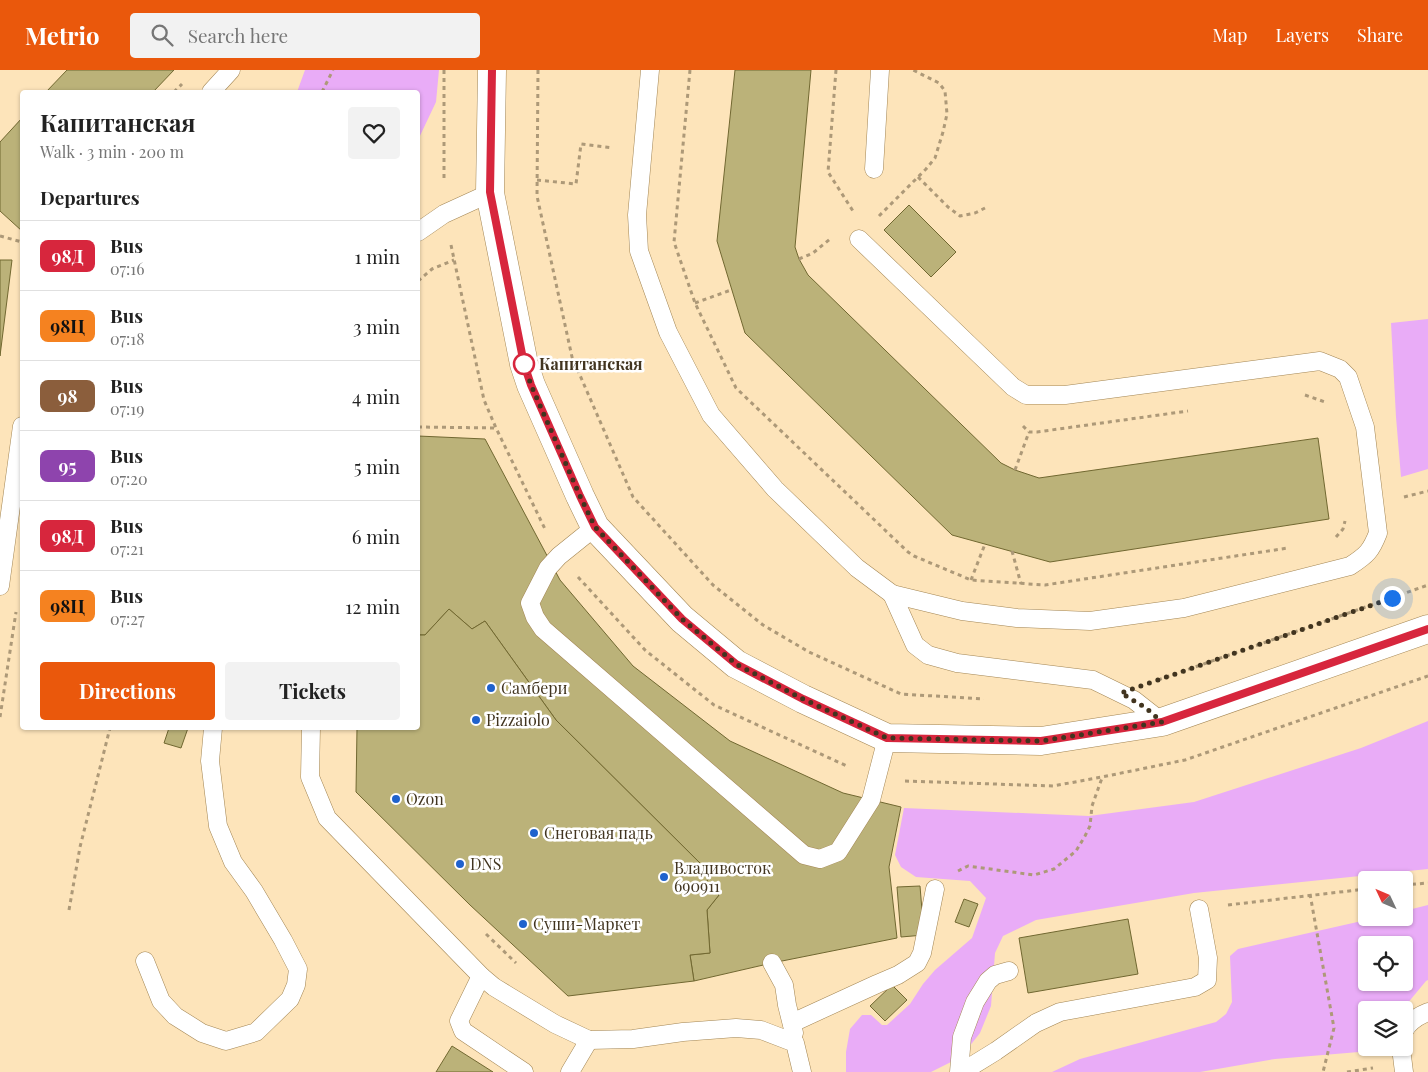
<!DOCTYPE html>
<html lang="en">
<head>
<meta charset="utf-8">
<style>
  :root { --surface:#fff; --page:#f2f2f2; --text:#222; --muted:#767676; --line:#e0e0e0; --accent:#ea580c }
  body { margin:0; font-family:"Playfair Display",serif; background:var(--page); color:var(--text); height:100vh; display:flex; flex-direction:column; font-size:19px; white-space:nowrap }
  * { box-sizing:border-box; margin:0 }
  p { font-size:16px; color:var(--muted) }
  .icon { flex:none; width:28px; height:28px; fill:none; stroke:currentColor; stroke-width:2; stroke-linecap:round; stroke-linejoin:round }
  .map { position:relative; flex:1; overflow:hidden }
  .panel { position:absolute; left:20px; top:20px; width:400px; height:640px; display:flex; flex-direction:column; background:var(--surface); border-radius:5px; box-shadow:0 1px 4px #0004 }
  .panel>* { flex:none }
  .badge { padding:0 10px; border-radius:8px; font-size:18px; line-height:32px }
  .needle { width:32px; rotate:314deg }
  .controls { position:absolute; left:1358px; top:801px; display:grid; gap:10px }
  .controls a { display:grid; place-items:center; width:55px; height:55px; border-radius:5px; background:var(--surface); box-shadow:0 1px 4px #0004; font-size:25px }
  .you { position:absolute; width:25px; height:25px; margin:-12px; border:4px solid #fff; border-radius:50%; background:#1a73e8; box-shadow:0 0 0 8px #1a73e833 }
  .map>.badge { position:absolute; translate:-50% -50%; box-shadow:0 0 0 2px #fff }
  h2 { padding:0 20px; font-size:19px; line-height:45px }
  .round { display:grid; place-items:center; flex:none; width:52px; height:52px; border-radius:5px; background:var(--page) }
  .overview { display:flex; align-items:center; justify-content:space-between; height:85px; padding:0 20px }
  h1 { font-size:24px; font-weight:700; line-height:38px }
  .action { display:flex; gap:10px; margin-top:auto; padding:10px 20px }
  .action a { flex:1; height:58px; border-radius:5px; background:var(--accent); color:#fff; font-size:20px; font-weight:700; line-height:58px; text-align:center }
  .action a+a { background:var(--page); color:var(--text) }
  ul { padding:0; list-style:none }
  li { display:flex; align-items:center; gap:15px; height:70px; padding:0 20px; border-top:1px solid var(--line) }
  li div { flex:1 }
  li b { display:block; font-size:19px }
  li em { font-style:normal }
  li .badge { min-width:55px; font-weight:700; text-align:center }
  header { display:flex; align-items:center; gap:30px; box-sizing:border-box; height:70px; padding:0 25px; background:var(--accent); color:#fff }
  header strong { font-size:24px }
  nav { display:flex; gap:28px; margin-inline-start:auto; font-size:18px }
  .search { width:350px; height:45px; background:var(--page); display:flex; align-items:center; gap:12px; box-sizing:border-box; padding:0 18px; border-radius:5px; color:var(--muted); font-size:19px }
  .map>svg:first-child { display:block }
</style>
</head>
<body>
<header>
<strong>Metrio</strong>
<div class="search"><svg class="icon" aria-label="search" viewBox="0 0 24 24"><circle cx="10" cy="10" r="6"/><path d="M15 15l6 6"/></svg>Search here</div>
<nav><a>Map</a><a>Layers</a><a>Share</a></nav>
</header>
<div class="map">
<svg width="1428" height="1002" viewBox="0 0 1428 1002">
  <rect width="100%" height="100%" fill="#fde4ba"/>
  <g fill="#e9acf7" fill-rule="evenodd">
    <polygon points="305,0 439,0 436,32 418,70 418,22 297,22"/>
    <polygon points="1428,249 1428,399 1401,407 1396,347 1391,253"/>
    <polygon points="1428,651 1428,799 1194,823 1036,850 1003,866 995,883 991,936 980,963 961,987 931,1002 846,1002 846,982 850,959 862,945 871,945 882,955 887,955 910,934 923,914 935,900 972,868 986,828 970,811 916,807 901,797 895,785 904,738 1089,746 1194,732 1361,678"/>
    <path d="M1428 835V910L1426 911 1402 940H1366V977L1359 982 1275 989 1200 1002H1052L1080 989 1216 952 1226 944 1232 932 1230 886 1238 879 1375 848H1404V841ZM1366 875H1404V912H1366Z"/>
  </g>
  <g fill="#bbb279" stroke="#716831">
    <polygon points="67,0 174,0 153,22 46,22"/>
    <polygon points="735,0 811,0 795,177 799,189 808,205 1001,393 1015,400 1039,408 1318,368 1329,449 1050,492 952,465 745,263 717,171"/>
    <polygon points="22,48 22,161 0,141 0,72"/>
    <polygon points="909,135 956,182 931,207 884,160"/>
    <polygon points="0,190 12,190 0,286"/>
    <polygon points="418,366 485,369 560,510 633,596 730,671 843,723 901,737 889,797 897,868 772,893 694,911 690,885 710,883 707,840 719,825 706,812 712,805 556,650 485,551 472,559 449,539 425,565 418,565"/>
    <polygon points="449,539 472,559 485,551 556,650 712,805 706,812 719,825 707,840 710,883 690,885 694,911 568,926 470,835 356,722 357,658 418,658 418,565 425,565"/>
    <polygon points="169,658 188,658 181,678 164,673"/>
    <polygon points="920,816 924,865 901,867 897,817"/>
    <polygon points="964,829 978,834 969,857 955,852"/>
    <polygon points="1128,849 1138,904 1028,923 1019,868"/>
    <polygon points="892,915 907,930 885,951 870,936"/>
    <polygon points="452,976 493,1002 436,1002"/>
  </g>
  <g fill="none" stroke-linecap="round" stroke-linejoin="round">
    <g stroke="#a38654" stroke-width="19">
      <g id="service">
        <path d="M650 0 637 145 639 181 668 262 711 345 775 419 857 498 892 524 962 541 1017 548 1090 551 1184 538 1350 496C1367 485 1371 481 1378 463L1365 357 1348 307 1340 299 1320 291 1065 325H1026L1013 317 859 169"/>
        <polyline points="211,22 231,0"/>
        <polyline points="874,99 880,0"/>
        <polyline points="418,162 444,144 490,123"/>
        <polyline points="595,457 559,486 548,498 530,533 535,547 543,559 804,785 820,789 838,782 871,730 887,668"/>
        <polyline points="0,516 22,356"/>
        <polyline points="892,524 915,575 928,585 957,593 1093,610 1134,630 1162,652"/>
        <polyline points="311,658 310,707 327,748 481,906 494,917 555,954 589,970 633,969 683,962 736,958 761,960 795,973 802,1002"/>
        <polyline points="145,891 161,931 175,946 202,963 226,971 256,962 290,929 296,915 298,899 283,870 254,821 233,792 218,756 210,691 213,658"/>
        <polyline points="772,893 784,915 787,935 794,963"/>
        <polyline points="481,906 459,951 463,961 524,1002"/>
        <polyline points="792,953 877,914 898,905 917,893 922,883 935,819"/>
        <path d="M1404 961C1409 951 1418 946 1428 942"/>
        <polyline points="1401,978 1404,1002"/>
        <polyline points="570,1002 589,970"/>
        <polyline points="959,1002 962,967 975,932 988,911 995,905 1009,901"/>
        <polyline points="962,1002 996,981 1036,953 1060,942 1195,917 1207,910 1208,888 1199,839"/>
      </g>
    </g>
    <g stroke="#a38654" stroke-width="29">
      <polyline id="secondary" points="492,0 490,123 524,294 531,315 580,426 595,457 682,549 736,594 803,629 887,668 1041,671 1162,652 1428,559"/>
    </g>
    <g stroke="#ad9978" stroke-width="3" stroke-dasharray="4 4" stroke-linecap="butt">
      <polyline points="444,0 444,112"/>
      <polyline points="538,0 537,126 572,287 633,427 713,515 763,555 809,582 901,624 984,629"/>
      <polyline points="690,0 674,172 695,233 736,318 908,482 914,486 971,510 1045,515 1288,478"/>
      <polyline points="836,0 828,102 853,141"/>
      <polyline points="174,22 182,14"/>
      <polyline points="322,22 333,0"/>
      <polyline points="918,107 948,137 960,146 975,143 985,138"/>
      <polyline points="537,110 576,114 581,74 613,78"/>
      <polyline points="879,146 926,99 935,88 943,62 947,44 945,21 939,13 913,0"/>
      <polyline points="0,166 22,172"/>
      <polyline points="451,175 484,330 496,358 545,459"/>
      <polyline points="799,189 813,183 830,169"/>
      <polyline points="418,211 432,199 454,190"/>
      <polyline points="695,233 731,220"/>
      <polyline points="1305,325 1325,332"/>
      <polyline points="1023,356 1029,362 1037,362 1188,341"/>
      <polyline points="418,357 496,358"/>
      <polyline points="1015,400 1029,362"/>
      <polyline points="1404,427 1428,421"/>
      <polyline points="1336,467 1343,459 1345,451"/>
      <polyline points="1012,481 1021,514"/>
      <polyline points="578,507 645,580 714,635 849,697"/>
      <polyline points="971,510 985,474"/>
      <polyline points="1158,610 1428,515"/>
      <polyline points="0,647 16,542"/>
      <polyline points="905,711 1053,716 1102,707 1185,690 1428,606"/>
      <polyline points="958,801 968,796 1034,805 1054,799 1076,781 1085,766 1090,756 1092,736 1102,708"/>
      <polyline points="1404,815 1428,813"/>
      <polyline points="1310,824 1334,958 1323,1002"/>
      <polyline points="1228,835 1366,819"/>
      <polyline points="69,840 80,777 110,658"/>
      <polyline points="486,864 516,893"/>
      <polyline points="1347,1002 1373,998"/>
    </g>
    <use href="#service" stroke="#fff" stroke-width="18"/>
    <use href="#secondary" stroke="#fff" stroke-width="28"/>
  </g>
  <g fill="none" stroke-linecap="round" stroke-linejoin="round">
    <g stroke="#fff" stroke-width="11">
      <polyline id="line" points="492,0 490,122 524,294 531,315 580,426 595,457 682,549 736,594 803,629 887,668 1041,671 1162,652 1428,559"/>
    </g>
    <use href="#line" stroke="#d7263d" stroke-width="8"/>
    <polyline stroke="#41341f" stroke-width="5" stroke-dasharray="0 9" points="524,294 531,315 580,426 595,457 682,549 736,594 803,629 887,668 1041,671 1162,652 1146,638 1121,623 1392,528"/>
  </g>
  <circle fill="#fff" stroke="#d7263d" stroke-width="2.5" cx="524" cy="294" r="10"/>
  <g fill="#1f62cd" stroke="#fff" stroke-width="2">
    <circle cx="491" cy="618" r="5"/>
    <circle cx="476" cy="650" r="5"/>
    <circle cx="396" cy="729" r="5"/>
    <circle cx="534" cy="763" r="5"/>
    <circle cx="460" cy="794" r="5"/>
    <circle cx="664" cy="807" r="5"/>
    <circle cx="523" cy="854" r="5"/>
  </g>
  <g text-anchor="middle" stroke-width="5" stroke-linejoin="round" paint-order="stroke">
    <g font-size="16" font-weight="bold" fill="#41341f" stroke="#fff" text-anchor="start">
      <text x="539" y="300">Капитанская</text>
    </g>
    <g font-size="16" fill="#41341f" stroke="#fff" text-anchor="start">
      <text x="501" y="624">Самбери</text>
      <text x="486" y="656">Pizzaiolo</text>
      <text x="406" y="735">Ozon</text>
      <text x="544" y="769">Снеговая падь</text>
      <text x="470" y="800">DNS</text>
      <text x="674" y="804">Владивосток<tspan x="674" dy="18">690911</tspan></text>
      <text x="533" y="860">Суши-Маркет</text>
    </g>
  </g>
</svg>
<div class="controls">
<a><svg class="needle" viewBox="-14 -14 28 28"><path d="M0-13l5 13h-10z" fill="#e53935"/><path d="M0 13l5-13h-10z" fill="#767676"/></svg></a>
<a><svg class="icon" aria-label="locate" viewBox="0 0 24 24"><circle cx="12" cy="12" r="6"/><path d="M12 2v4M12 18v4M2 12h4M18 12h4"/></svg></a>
<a><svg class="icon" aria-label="layers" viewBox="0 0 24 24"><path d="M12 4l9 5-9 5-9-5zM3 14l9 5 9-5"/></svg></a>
</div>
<div class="you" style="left:1392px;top:528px"></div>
<section class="panel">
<div class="overview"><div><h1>Капитанская</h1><p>Walk · 3 min · 200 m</p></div><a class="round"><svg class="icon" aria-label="heart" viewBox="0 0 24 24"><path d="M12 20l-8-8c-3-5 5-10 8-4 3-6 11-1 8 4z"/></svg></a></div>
<h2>Departures</h2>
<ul>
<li><span class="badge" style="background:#d7263d;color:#fff">98Д</span><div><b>Bus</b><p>07:16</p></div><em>1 min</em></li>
<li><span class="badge" style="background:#f58220;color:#111">98Ц</span><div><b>Bus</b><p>07:18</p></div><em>3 min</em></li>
<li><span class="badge" style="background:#8b5e3c;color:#fff">98</span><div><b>Bus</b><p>07:19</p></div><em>4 min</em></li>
<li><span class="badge" style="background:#8e44ad;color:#fff">95</span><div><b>Bus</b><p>07:20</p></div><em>5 min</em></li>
<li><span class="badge" style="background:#d7263d;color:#fff">98Д</span><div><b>Bus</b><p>07:21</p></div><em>6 min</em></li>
<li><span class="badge" style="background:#f58220;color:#111">98Ц</span><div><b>Bus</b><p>07:27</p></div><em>12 min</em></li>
</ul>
<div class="action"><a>Directions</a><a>Tickets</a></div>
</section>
</div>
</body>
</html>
